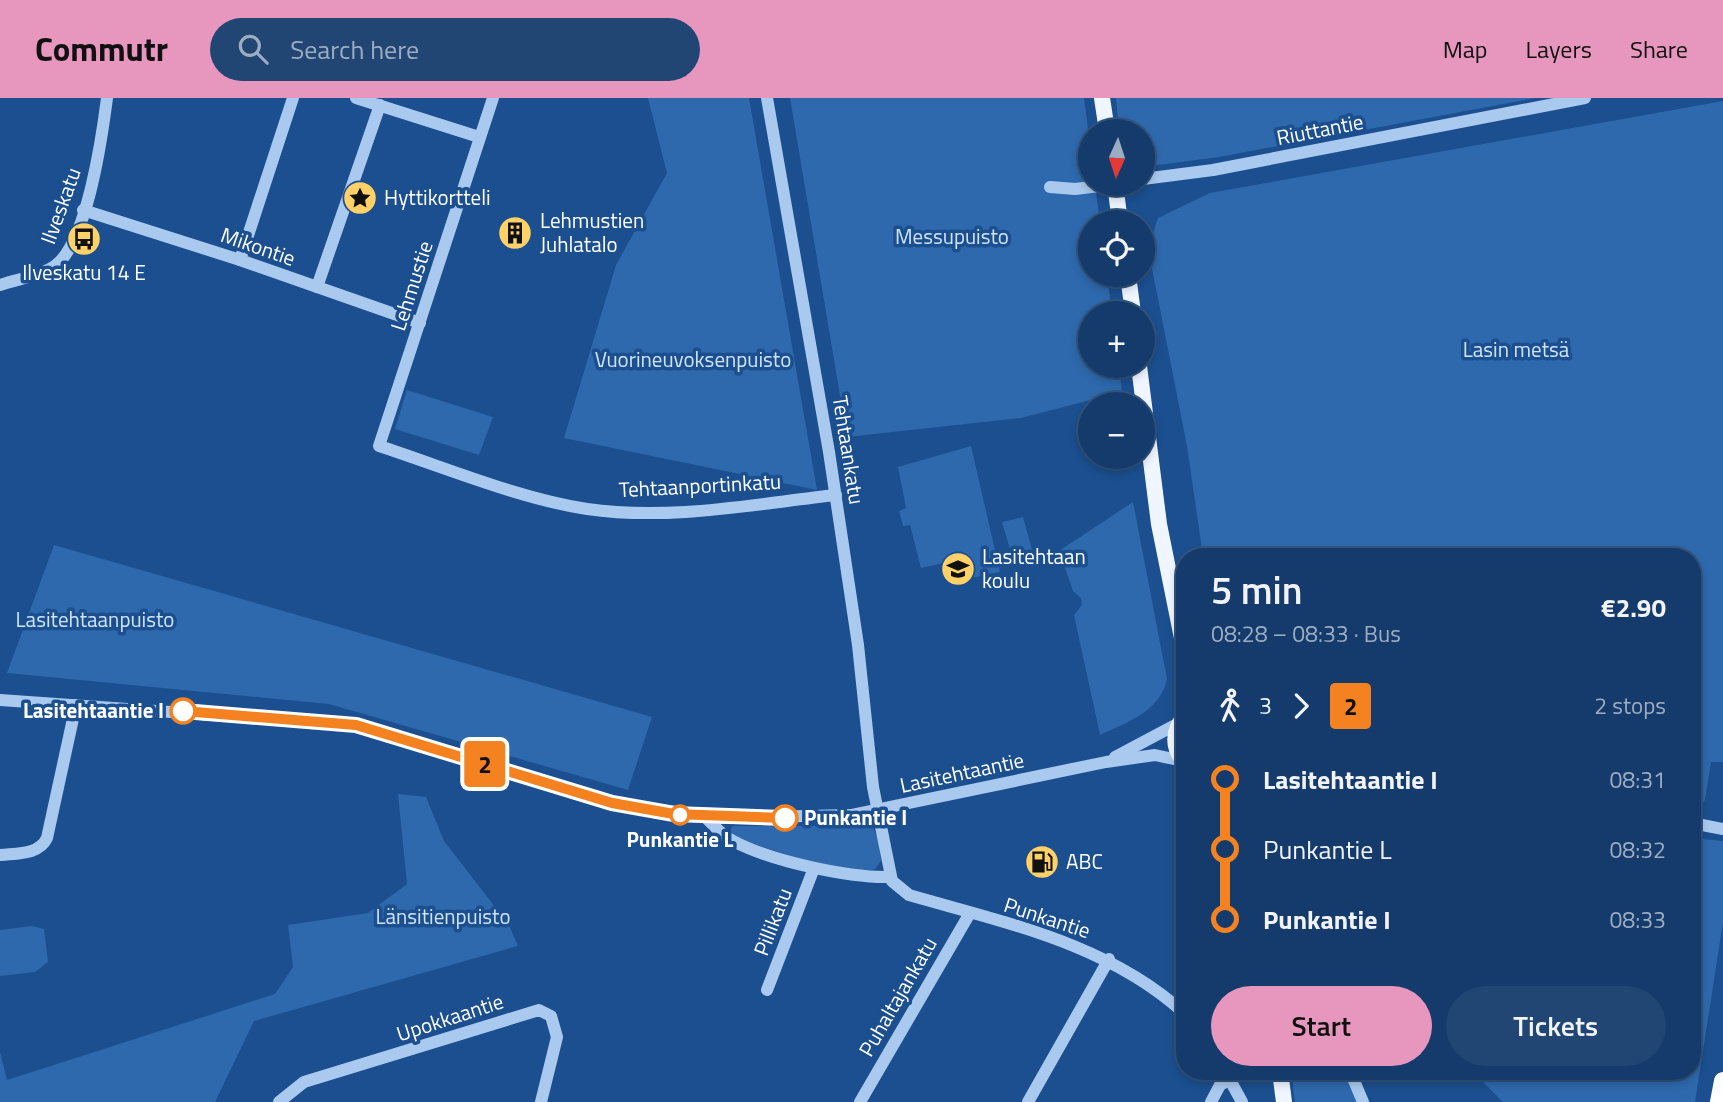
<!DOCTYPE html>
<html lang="en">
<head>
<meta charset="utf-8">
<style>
  :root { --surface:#143b6b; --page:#214673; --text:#f1f3f6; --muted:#9dadc1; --line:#33557e; --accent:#e797bd }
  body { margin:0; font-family:"Titillium Web",sans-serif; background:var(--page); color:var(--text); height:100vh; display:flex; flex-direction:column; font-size:26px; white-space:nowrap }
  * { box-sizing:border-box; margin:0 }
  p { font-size:23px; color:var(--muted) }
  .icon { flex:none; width:38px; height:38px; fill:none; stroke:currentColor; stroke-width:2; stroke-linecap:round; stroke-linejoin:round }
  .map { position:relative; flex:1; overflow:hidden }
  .side { position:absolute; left:1176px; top:450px; width:525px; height:532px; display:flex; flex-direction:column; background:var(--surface); border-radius:28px; box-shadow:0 4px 10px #0003,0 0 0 2px var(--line) }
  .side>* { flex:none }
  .badge { padding:0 14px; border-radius:5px; font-size:24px; line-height:46px }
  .needle { width:46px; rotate:183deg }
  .tools { position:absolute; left:1078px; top:21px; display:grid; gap:14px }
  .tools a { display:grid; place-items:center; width:77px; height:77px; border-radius:50%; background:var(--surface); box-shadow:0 4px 10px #0003,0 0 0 2px var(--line); font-size:35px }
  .map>.badge { position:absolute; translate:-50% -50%; box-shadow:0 0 0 4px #fff }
  .legs { display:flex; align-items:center; gap:10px; height:77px; padding:0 35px; font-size:23px }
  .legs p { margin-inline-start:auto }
  .head { display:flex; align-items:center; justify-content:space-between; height:119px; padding:0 35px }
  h1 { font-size:38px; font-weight:600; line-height:52px }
  .action { display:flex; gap:14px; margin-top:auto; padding:14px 35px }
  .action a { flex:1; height:80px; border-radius:42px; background:var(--accent); color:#111; font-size:28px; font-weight:600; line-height:80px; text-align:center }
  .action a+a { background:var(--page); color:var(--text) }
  ul { padding:0 35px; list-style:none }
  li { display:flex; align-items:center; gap:24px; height:70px; font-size:26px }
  li i { display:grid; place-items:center; width:10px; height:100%; margin:0 9px; background:currentColor }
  li i::after { content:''; width:18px; height:18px; margin:-9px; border:5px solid; border-radius:50%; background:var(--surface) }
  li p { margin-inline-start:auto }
  li:first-child i { background:linear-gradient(#0000 50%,currentColor 0) }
  li:last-child i { background:linear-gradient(currentColor 50%,#0000 0) }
  header { display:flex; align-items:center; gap:42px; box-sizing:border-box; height:98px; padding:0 35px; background:var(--accent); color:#111 }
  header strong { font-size:33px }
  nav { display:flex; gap:38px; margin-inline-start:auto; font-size:24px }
  .search { width:490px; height:63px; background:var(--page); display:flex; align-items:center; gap:18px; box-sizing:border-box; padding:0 24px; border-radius:38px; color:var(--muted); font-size:26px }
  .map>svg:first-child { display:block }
</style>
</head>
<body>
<header>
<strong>Commutr</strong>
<div class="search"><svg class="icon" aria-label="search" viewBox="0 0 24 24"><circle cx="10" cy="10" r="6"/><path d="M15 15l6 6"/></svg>Search here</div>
<nav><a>Map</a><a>Layers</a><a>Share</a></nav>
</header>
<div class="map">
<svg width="1723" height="1004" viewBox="0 0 1723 1004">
  <rect width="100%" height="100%" fill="#1b4f8f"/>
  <g fill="#2e69ad">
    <polygon points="648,0 749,0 817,392 564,340 616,167 667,75"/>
    <polygon points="790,0 1084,0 1090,46 1090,86 1095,86 1100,124 1090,124 1090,177 1107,177 1112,215 1090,215 1090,268 1119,268 1122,294 1021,320 847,339"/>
    <polygon points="1116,0 1535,0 1219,59 1143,69 1143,33 1119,33"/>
    <polygon points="1723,3 1723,664 1711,664 1705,702 1696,713 1692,712 1692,458 1203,458 1187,348 1148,150 1158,120 1210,95"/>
    <polygon points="407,292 493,319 479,357 395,331"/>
    <polygon points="971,348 1000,474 957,483 952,463 921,470 910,427 903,428 899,413 906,410 898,369"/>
    <path d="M1133 404 1167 581C1160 614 1127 624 1100 637L1074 517 1082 507 1081 500 1073 493 1059 453Z"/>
    <polygon points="1023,419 1034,459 1014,465 1002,424"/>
    <polygon points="54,447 652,619 628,692 329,606 7,575"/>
    <polygon points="398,696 426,699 444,743 509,827 518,848 254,923 215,1004 0,1004 0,954 7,982 275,896 293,869 288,827 368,815 407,786"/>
    <polygon points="859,724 871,726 878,740 881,763 875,771 865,774 801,761 737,741 729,733 733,728 834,728"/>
    <polygon points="1692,740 1723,743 1723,824 1695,1004 1503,1004 1472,973 1692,973"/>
    <polygon points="32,828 44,831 48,864 35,874 0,878 0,832"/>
    <polygon points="1291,973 1351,973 1363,1004 1295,1004"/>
  </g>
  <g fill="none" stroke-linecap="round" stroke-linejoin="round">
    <g stroke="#a9c9ee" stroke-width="12">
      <polyline points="356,0 479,39"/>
      <path d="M493 0 379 348C444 369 520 401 587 411 670 423 754 406 836 397"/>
      <path d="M767 0 829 354 858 547 873 689 892 783 909 797C1006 825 1109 846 1185 916"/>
      <polyline points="1143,81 1213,72 1585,0"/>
      <polyline points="1050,89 1075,91 1116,86"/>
      <polyline points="83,112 240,162 420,225"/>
      <polyline points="240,162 293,0"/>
      <path d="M0 187C17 181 42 178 56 167 87 143 102 39 107 0"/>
      <polyline points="317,189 380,7"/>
      <polyline points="0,602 356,627 612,705 716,720 851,717 1106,664 1155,657 1183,663"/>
      <polyline points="1115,659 1179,625"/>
      <path d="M705 719C714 727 722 738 733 743 771 763 848 780 890 779"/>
      <polyline points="1692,725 1723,731"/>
      <path d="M0 757C17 755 39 757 47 740L76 607"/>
      <polyline points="767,892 814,770"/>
      <polyline points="1225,973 1242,1004"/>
      <polyline points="1350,973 1363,1004"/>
      <polyline points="279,1004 304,984 539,912 551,918 557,939 541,1004"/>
      <polyline points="860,1004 970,815"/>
      <polyline points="1028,1004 1109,861"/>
      <polyline points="1211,1004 1220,987 1230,981"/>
    </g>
    <g stroke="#f0f6ff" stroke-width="16">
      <polyline points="1102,0 1107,33"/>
      <polyline points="1115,86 1120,124"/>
      <polyline points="1128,177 1133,215"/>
      <polyline points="1139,268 1159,426 1185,555"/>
      <path d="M1185 618C1172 633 1172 650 1185 665"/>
      <polyline points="1280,973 1284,1004"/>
    </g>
    <polyline stroke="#fff" stroke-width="18" points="1719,1004 1723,983"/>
  </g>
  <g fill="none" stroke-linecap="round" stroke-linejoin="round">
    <g stroke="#fff" stroke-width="16">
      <polyline id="line-1" points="183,613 356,627 612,705 674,716 785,720"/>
    </g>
    <use href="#line-1" stroke="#f58220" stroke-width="10"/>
  </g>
  <defs>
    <g id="sight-disc" transform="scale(1.75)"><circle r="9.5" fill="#ffd166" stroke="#1b4f8f"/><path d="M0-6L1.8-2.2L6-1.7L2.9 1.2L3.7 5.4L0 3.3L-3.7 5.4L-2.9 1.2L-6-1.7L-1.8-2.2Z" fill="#111"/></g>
    <g id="building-disc" transform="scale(1.75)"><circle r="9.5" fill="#ffd166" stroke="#1b4f8f"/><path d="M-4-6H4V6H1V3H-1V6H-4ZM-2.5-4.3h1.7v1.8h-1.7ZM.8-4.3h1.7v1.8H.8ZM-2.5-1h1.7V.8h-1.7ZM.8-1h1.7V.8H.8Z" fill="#111"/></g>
    <g id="bus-disc" transform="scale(1.75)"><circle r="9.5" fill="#ffd166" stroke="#1b4f8f"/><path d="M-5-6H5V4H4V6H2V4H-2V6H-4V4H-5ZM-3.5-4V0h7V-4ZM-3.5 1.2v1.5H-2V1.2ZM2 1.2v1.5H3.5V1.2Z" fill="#111"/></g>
    <g id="school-disc" transform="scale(1.75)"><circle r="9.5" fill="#ffd166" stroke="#1b4f8f"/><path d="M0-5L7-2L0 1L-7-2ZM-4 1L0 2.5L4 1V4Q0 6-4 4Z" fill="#111"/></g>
    <g id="fuel-disc" transform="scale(1.75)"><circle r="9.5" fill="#ffd166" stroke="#1b4f8f"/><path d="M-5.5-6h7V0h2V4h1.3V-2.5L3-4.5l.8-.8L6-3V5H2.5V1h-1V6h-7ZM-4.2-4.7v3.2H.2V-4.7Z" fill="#111"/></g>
  </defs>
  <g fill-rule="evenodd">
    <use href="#sight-disc" x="360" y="100"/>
    <use href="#building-disc" x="515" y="135"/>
    <use href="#bus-disc" x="84" y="141"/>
    <use href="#school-disc" x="958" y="471"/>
    <use href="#fuel-disc" x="1042" y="764"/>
  </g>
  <g fill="#fff" stroke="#f58220" stroke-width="3.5">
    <circle cx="183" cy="613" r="12"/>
    <circle cx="680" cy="717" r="9"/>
    <circle cx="785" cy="720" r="12"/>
  </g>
  <g text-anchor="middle" stroke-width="7" stroke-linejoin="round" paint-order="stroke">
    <g font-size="21" fill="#fff" stroke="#1b4f8f">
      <text transform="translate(1320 32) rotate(-11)" y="7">Riuttantie</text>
      <text transform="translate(61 108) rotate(-70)" y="7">Ilveskatu</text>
      <text transform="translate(258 149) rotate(19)" y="7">Mikontie</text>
      <text transform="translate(412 188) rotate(-72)" y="7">Lehmustie</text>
      <text transform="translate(848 352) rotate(81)" y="7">Tehtaankatu</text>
      <text transform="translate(700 388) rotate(-3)" y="7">Tehtaanportinkatu</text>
      <text transform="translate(962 675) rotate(-12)" y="7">Lasitehtaantie</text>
      <text transform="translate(1047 820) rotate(18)" y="7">Punkantie</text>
      <text transform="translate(773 824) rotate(-69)" y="7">Pillikatu</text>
      <text transform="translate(898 899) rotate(-60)" y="7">Puhaltajankatu</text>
      <text transform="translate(450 920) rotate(-18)" y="7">Upokkaantie</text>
    </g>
    <g font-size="21" fill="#fff" stroke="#1b4f8f" text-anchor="start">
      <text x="384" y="107">Hyttikortteli</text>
      <text x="540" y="130">Lehmustien<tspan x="540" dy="24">Juhlatalo</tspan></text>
      <text x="84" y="182" text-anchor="middle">Ilveskatu 14 E</text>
      <text x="982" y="466">Lasitehtaan<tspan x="982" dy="24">koulu</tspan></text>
      <text x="1066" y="771">ABC</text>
    </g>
    <g font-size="21" fill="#cfe3fa" stroke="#1b4f8f">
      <text x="952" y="146">Messupuisto</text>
      <text x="1516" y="259">Lasin metsä</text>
      <text x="693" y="269">Vuorineuvoksenpuisto</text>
      <text x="95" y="529">Lasitehtaanpuisto</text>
      <text x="443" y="826">Länsitienpuisto</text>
    </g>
    <g font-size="21" font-weight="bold" fill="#fff" stroke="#1b4f8f" text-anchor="end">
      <text x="164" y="620">Lasitehtaantie I</text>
      <text x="804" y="727" text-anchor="start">Punkantie I</text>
      <text x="680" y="749" text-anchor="middle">Punkantie L</text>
    </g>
  </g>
</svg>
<div class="tools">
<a><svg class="needle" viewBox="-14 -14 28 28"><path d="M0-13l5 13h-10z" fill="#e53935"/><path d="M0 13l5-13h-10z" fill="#9dadc1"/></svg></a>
<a><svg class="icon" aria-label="locate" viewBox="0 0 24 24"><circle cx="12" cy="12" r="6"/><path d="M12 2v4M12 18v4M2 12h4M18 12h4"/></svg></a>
<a>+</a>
<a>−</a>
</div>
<b class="badge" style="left:485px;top:666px;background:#f58220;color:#111">2</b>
<section class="side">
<div class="head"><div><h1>5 min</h1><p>08:28 – 08:33 · Bus</p></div><b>€2.90</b></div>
<div class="legs"><svg class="icon" aria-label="walk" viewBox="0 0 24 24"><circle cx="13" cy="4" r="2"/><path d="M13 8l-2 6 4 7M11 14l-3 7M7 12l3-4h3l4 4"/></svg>3<svg class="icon" aria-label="forward" viewBox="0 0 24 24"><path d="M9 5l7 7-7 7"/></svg><b class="badge" style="background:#f58220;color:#111">2</b><p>2 stops</p></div>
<ul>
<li><i style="color:#f58220"></i><b>Lasitehtaantie I</b><p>08:31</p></li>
<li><i style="color:#f58220"></i><span>Punkantie L</span><p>08:32</p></li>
<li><i style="color:#f58220"></i><b>Punkantie I</b><p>08:33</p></li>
</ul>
<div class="action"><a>Start</a><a>Tickets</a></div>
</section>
</div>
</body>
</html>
